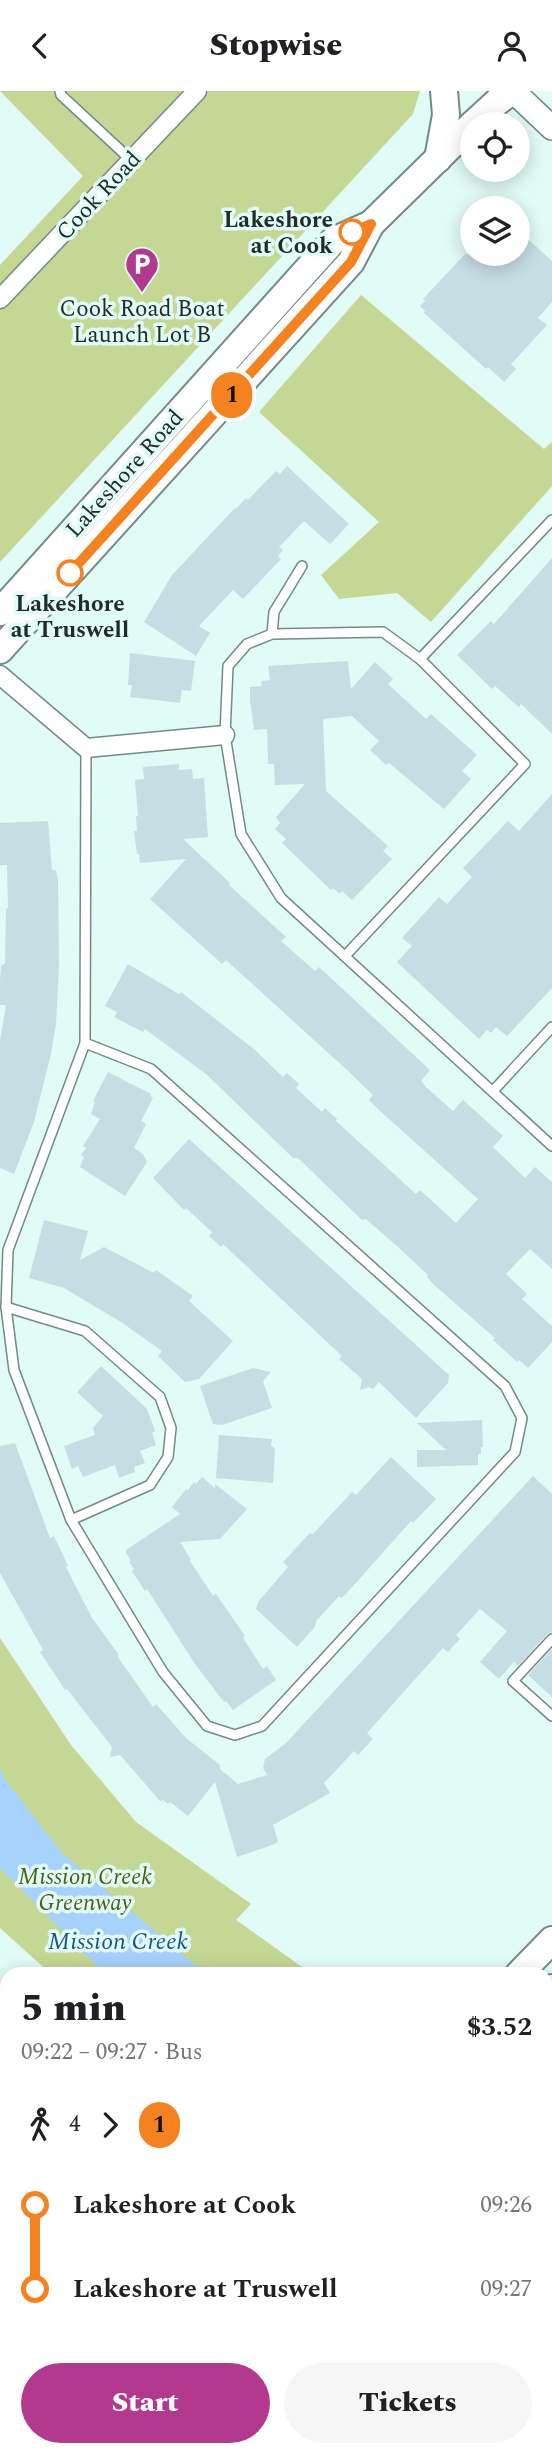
<!DOCTYPE html>
<html lang="en">
<head>
<meta charset="utf-8">
<style>
  :root { --surface:#fff; --page:#f6f6f6; --text:#202124; --muted:#757577; --accent:#b2398e }
  body { margin:0; font-family:Spectral,serif; background:var(--page); color:var(--text); height:100vh; display:flex; flex-direction:column; font-size:26px; white-space:nowrap }
  * { box-sizing:border-box; margin:0 }
  p { font-size:23px; color:var(--muted) }
  .icon { flex:none; width:38px; height:38px; fill:none; stroke:currentColor; stroke-width:2; stroke-linecap:round; stroke-linejoin:round }
  .map { position:relative; flex:1; overflow:hidden }
  .panel { position:absolute; left:0px; top:1876px; width:553px; height:490px; display:flex; flex-direction:column; background:var(--surface); border-radius:21px 21px 0 0; box-shadow:0 4px 18px #0003 }
  .panel>* { flex:none }
  .badge { padding:0 14px; border-radius:23px; font-size:24px; line-height:46px }
  .controls { position:absolute; left:460px; top:21px; display:grid; gap:14px }
  .controls a { display:grid; place-items:center; width:70px; height:70px; border-radius:50%; background:var(--surface); box-shadow:0 4px 18px #0003; font-size:35px }
  .map>.badge { position:absolute; translate:-50% -50%; box-shadow:0 0 0 4px #fff }
  .legs { display:flex; align-items:center; gap:10px; height:77px; padding:0 21px; font-size:23px }
  .legs p { margin-inline-start:auto }
  .headline { display:flex; align-items:center; justify-content:space-between; height:119px; padding:0 21px }
  h1 { font-size:38px; font-weight:800; line-height:52px }
  .primary-button { display:flex; gap:14px; margin-top:auto; padding:14px 21px }
  .primary-button a { flex:1; height:80px; border-radius:42px; background:var(--accent); color:#fff; font-size:28px; font-weight:800; line-height:80px; text-align:center }
  .primary-button a+a { background:var(--page); color:var(--text) }
  ul { padding:0 21px; list-style:none }
  li { display:flex; align-items:center; gap:24px; height:84px; font-size:26px }
  li i { display:grid; place-items:center; width:10px; height:100%; margin:0 9px; background:currentColor }
  li i::after { content:''; width:18px; height:18px; margin:-9px; border:5px solid; border-radius:50%; background:var(--surface) }
  li p { margin-inline-start:auto }
  li:first-child i { background:linear-gradient(#0000 50%,currentColor 0) }
  li:last-child i { background:linear-gradient(currentColor 50%,#0000 0) }
  header { display:flex; justify-content:space-between; align-items:center; height:91px; padding:0 21px; background:var(--surface); font-size:32px; font-weight:800 }
  .map>svg:first-child { display:block }
</style>
</head>
<body>
<header><svg class="icon" aria-label="back" viewBox="0 0 24 24"><path d="M15 5l-7 7 7 7"/></svg>Stopwise<svg class="icon" aria-label="person" viewBox="0 0 24 24"><circle cx="12" cy="8" r="4"/><path d="M4 21q1-7 8-7t8 7"/></svg></header>
<div class="map">
<svg width="552" height="2366" viewBox="0 0 552 2366">
  <rect width="100%" height="100%" fill="#e1fbf7"/>
  <g fill="#c5d794">
    <polygon points="0,0 420,0 413,23 0,471 0,174 83,85"/>
    <polygon points="361,204 544,358 552,351 552,395 431,531 397,502 339,508 321,484 379,431 259,321"/>
    <polygon points="0,1547 71,1654 136,1731 251,1813 236,1829 312,1883 51,1883 0,1837"/>
    <polygon points="552,1960 552,2366 211,2366 217,2359 546,2359 546,1968"/>
  </g>
  <g fill="#a5d1fb">
    <polygon points="0,1678 7,1691 62,1762 206,1883 105,1883 0,1777"/>
    <rect x="546" y="1976" width="6" height="93"/>
  </g>
  <g fill="none" stroke-linecap="round" stroke-linejoin="round">
    <polyline stroke="#a5d1fb" stroke-width="6" points="546,2187 552,2193"/>
  </g>
  <g fill="#c5dee4">
    <polygon points="518,139 552,170 552,211 538,227 547,234 511,273 516,278 504,291 488,276 486,278 424,222 425,220 420,215 425,210 423,208 465,163 518,163"/>
    <polygon points="287,375 349,433 330,453 304,430 279,456 283,459 278,465 281,468 243,508 233,499 199,535 210,542 196,565 144,531 172,484 235,417 236,418 246,407 248,409 276,380 280,383"/>
    <polygon points="552,467 552,643 521,613 519,616 495,595 492,598 457,564 491,530 494,533"/>
    <polygon points="130,562 195,570 191,600 182,599 180,612 130,606 132,594 128,594"/>
    <polygon points="348,570 351,598 375,571 393,588 388,593 426,628 431,623 477,664 462,680 471,688 444,718 389,672 386,674 370,659 379,650 352,625 323,628 326,700 388,755 383,760 392,768 352,809 342,800 340,803 333,797 331,799 282,752 286,748 275,738 280,732 276,726 305,693 275,694 274,673 268,673 267,638 254,639 250,609 250,596 262,595 261,590 270,589 268,575"/>
    <polygon points="179,673 179,679 192,678 193,688 204,687 208,746 183,748 230,792 229,794 286,846 281,850 315,880 319,876 430,979 421,990 426,996 453,1020 463,1009 482,1026 503,1045 493,1056 525,1087 535,1076 552,1091 552,1178 530,1158 506,1183 527,1203 522,1208 552,1235 552,1251 528,1277 519,1269 517,1271 493,1249 495,1247 433,1193 427,1186 428,1184 398,1156 366,1128 362,1129 298,1067 293,1067 206,983 145,938 143,941 114,926 117,921 105,915 128,873 179,903 181,901 255,959 283,986 287,982 299,993 296,997 322,1021 325,1017 337,1028 336,1030 416,1103 420,1099 456,1132 478,1108 379,1019 369,1009 373,1004 347,979 226,869 222,873 150,808 186,768 140,772 139,763 137,763 134,740 137,740 136,725 138,725 135,689 144,688 143,676"/>
    <polygon points="552,703 552,897 507,945 496,936 491,942 487,939 479,948 397,871 412,855 402,847 439,806 447,813 472,786 463,777 508,730 519,740"/>
    <polygon points="48,730 52,779 56,779 58,790 59,873 56,933 51,963 34,1031 14,1083 0,1077 0,950 6,914 0,914 0,890 1,875 5,872 6,818 8,817 7,774 0,774 0,732"/>
    <polygon points="108,981 151,1003 150,1005 153,1007 141,1030 146,1033 134,1057 143,1063 147,1071 125,1105 80,1076 84,1066 81,1064 86,1057 83,1055 100,1028 91,1023 95,1011 93,1010"/>
    <polygon points="189,1048 449,1284 448,1292 416,1327 379,1291 373,1298 369,1296 360,1299 362,1288 339,1268 342,1265 223,1153 221,1156 209,1145 212,1141 186,1117 184,1119 153,1087"/>
    <polygon points="44,1129 88,1140 80,1169 104,1156 154,1182 156,1179 193,1205 189,1210 233,1250 199,1288 185,1291 158,1265 162,1260 121,1231 64,1197 29,1187"/>
    <polygon points="101,1275 147,1318 155,1340 152,1342 156,1354 140,1360 145,1372 134,1376 135,1381 119,1387 115,1374 83,1386 78,1375 72,1378 64,1355 95,1344 93,1337 103,1325 77,1301"/>
    <polygon points="253,1277 271,1281 263,1290 272,1317 222,1334 213,1333 200,1295"/>
    <polygon points="482,1329 483,1356 481,1356 481,1363 478,1363 478,1374 417,1376 417,1359 446,1359 417,1332"/>
    <polygon points="219,1344 272,1348 271,1354 275,1358 273,1392 216,1387"/>
    <polygon points="15,1352 50,1447 54,1445 68,1475 66,1476 92,1527 119,1564 117,1565 153,1616 156,1613 186,1647 220,1674 220,1678 238,1693 267,1684 263,1677 265,1668 286,1652 533,1385 552,1403 552,1541 547,1543 518,1575 514,1571 499,1588 480,1571 507,1540 480,1518 456,1544 460,1548 448,1561 443,1557 367,1642 373,1648 358,1664 354,1660 324,1692 330,1702 273,1734 278,1750 275,1753 237,1766 215,1691 188,1725 170,1711 168,1713 163,1709 160,1710 120,1664 110,1666 112,1656 67,1598 65,1599 40,1561 43,1559 0,1482 0,1355"/>
    <polygon points="391,1366 436,1408 413,1432 411,1430 346,1503 341,1507 339,1505 317,1529 314,1537 297,1556 256,1518 258,1511 288,1476 283,1471 310,1442 313,1443 352,1401 356,1404"/>
    <polygon points="202,1386 215,1397 215,1393 247,1418 220,1448 180,1451 191,1469 190,1470 213,1505 216,1503 245,1545 243,1547 263,1578 267,1575 276,1589 233,1619 226,1610 224,1611 195,1573 147,1498 145,1500 132,1480 134,1478 129,1471 131,1469 126,1462 126,1459 180,1423 172,1416 186,1398 188,1399 194,1391 196,1393"/>
    <polygon points="552,1558 552,1606 528,1584"/>
  </g>
  <g fill="none" stroke-linecap="round" stroke-linejoin="round">
    <g stroke="#738b86" stroke-width="12">
      <g id="service">
        <polyline points="60,0 61,4 131,69"/>
        <polyline points="272,543 274,521 302,475"/>
        <polyline points="420,568 552,429"/>
        <polyline points="345,865 525,673 420,568 383,541 272,543 247,553 228,575 225,644 241,743 281,807 552,1055"/>
        <polyline points="85,952 151,978 505,1295 522,1327 515,1361 262,1635 235,1644 207,1635 163,1581 71,1429 14,1279 6,1216 8,1159 85,952 86,657"/>
        <polyline points="493,1000 552,936"/>
        <polyline points="6,1216 85,1240 160,1306 171,1337 168,1366 150,1394 71,1429"/>
        <polyline points="552,1548 513,1590 552,1625"/>
        <polyline points="0,2034 7,2035"/>
        <polyline points="0,2239 7,2244"/>
        <polyline points="0,2307 7,2295"/>
      </g>
    </g>
    <g stroke="#738b86" stroke-width="21">
      <g id="minor">
        <polyline points="0,208 197,0"/>
        <polyline points="0,584 86,657 225,644"/>
      </g>
    </g>
    <g stroke="#738b86" stroke-width="26">
      <polyline id="tertiary" points="513,0 552,37"/>
    </g>
    <g stroke="#738b86" stroke-width="30">
      <g id="secondary">
        <polyline points="473,33 497,11 512,0"/>
        <polyline points="438,68 446,24 444,0"/>
        <polyline points="0,521 333,150 371,133"/>
        <polyline points="0,559 351,171 371,133 472,34"/>
        <polyline points="519,1883 552,1849"/>
        <polyline points="546,1903 552,1897"/>
        <polyline points="127,2366 133,2359"/>
        <polyline points="177,2366 182,2359"/>
      </g>
    </g>
    <use href="#service" stroke="#fff" stroke-width="9"/>
    <use href="#minor" stroke="#fff" stroke-width="18"/>
    <use href="#tertiary" stroke="#fff" stroke-width="23"/>
    <use href="#secondary" stroke="#fff" stroke-width="26"/>
  </g>
  <g fill="none" stroke-linecap="round" stroke-linejoin="round">
    <g stroke="#fff" stroke-width="16">
      <polyline id="line-1" points="70,482 351,171 371,133 352,141"/>
    </g>
    <use href="#line-1" stroke="#f58220" stroke-width="10"/>
  </g>
  <defs>
    <g id="parking-pin" transform="scale(1.75)"><path d="M0 17L-7.5 6A9.5 9.5 0 1 1 7.5 6Z" fill="#b2398e" stroke="#e1fbf7"/><path d="M-3.5-5.5H1a3.5 3.5 0 0 1 0 7H-1V5.5H-3.5ZM-1-3.4V-.6H.8a1.4 1.4 0 0 0 0-2.8Z" fill="#fff"/></g>
  </defs>
  <g fill-rule="evenodd">
    <use href="#parking-pin" x="142" y="173"/>
  </g>
  <g fill="#fff" stroke="#f58220" stroke-width="3.5">
    <circle cx="352" cy="141" r="12"/>
    <circle cx="70" cy="482" r="12"/>
  </g>
  <g text-anchor="middle" stroke-width="7" stroke-linejoin="round" paint-order="stroke">
    <g font-size="23" fill="#212b29" stroke="#e1fbf7">
      <text transform="translate(98 104) rotate(-47)" y="8">Cook Road</text>
      <text transform="translate(124 382) rotate(-48)" y="8">Lakeshore Road</text>
    </g>
    <g font-size="23" font-weight="bold" fill="#212b29" stroke="#e1fbf7" text-anchor="end">
      <text x="333" y="136">Lakeshore<tspan x="333" dy="26">at Cook</tspan></text>
      <text x="70" y="520" text-anchor="middle">Lakeshore<tspan x="70" dy="26">at Truswell</tspan></text>
    </g>
    <g font-size="23" fill="#212b29" stroke="#e1fbf7">
      <text x="142" y="225">Cook Road Boat<tspan x="142" dy="26">Launch Lot B</tspan></text>
    </g>
    <g font-size="23" font-style="italic" fill="#4f5e12" stroke="#e1fbf7">
      <text x="85" y="1793">Mission Creek<tspan x="85" dy="26">Greenway</tspan></text>
    </g>
    <g font-size="24" font-style="italic" fill="#1a5686" stroke="#e1fbf7">
      <text x="118" y="1858">Mission Creek</text>
    </g>
  </g>
</svg>
<div class="controls">
<a><svg class="icon" aria-label="locate" viewBox="0 0 24 24"><circle cx="12" cy="12" r="6"/><path d="M12 2v4M12 18v4M2 12h4M18 12h4"/></svg></a>
<a><svg class="icon" aria-label="layers" viewBox="0 0 24 24"><path d="M12 4l9 5-9 5-9-5zM3 14l9 5 9-5"/></svg></a>
</div>
<b class="badge" style="left:232px;top:304px;background:#f58220;color:#111">1</b>
<section class="panel">
<div class="headline"><div><h1>5 min</h1><p>09:22 – 09:27 · Bus</p></div><b>$3.52</b></div>
<div class="legs"><svg class="icon" aria-label="walk" viewBox="0 0 24 24"><circle cx="13" cy="4" r="2"/><path d="M13 8l-2 6 4 7M11 14l-3 7M7 12l3-4h3l4 4"/></svg>4<svg class="icon" aria-label="forward" viewBox="0 0 24 24"><path d="M9 5l7 7-7 7"/></svg><b class="badge" style="background:#f58220;color:#111">1</b></div>
<ul>
<li><i style="color:#f58220"></i><b>Lakeshore at Cook</b><p>09:26</p></li>
<li><i style="color:#f58220"></i><b>Lakeshore at Truswell</b><p>09:27</p></li>
</ul>
<div class="primary-button"><a>Start</a><a>Tickets</a></div>
</section>
</div>
</body>
</html>
